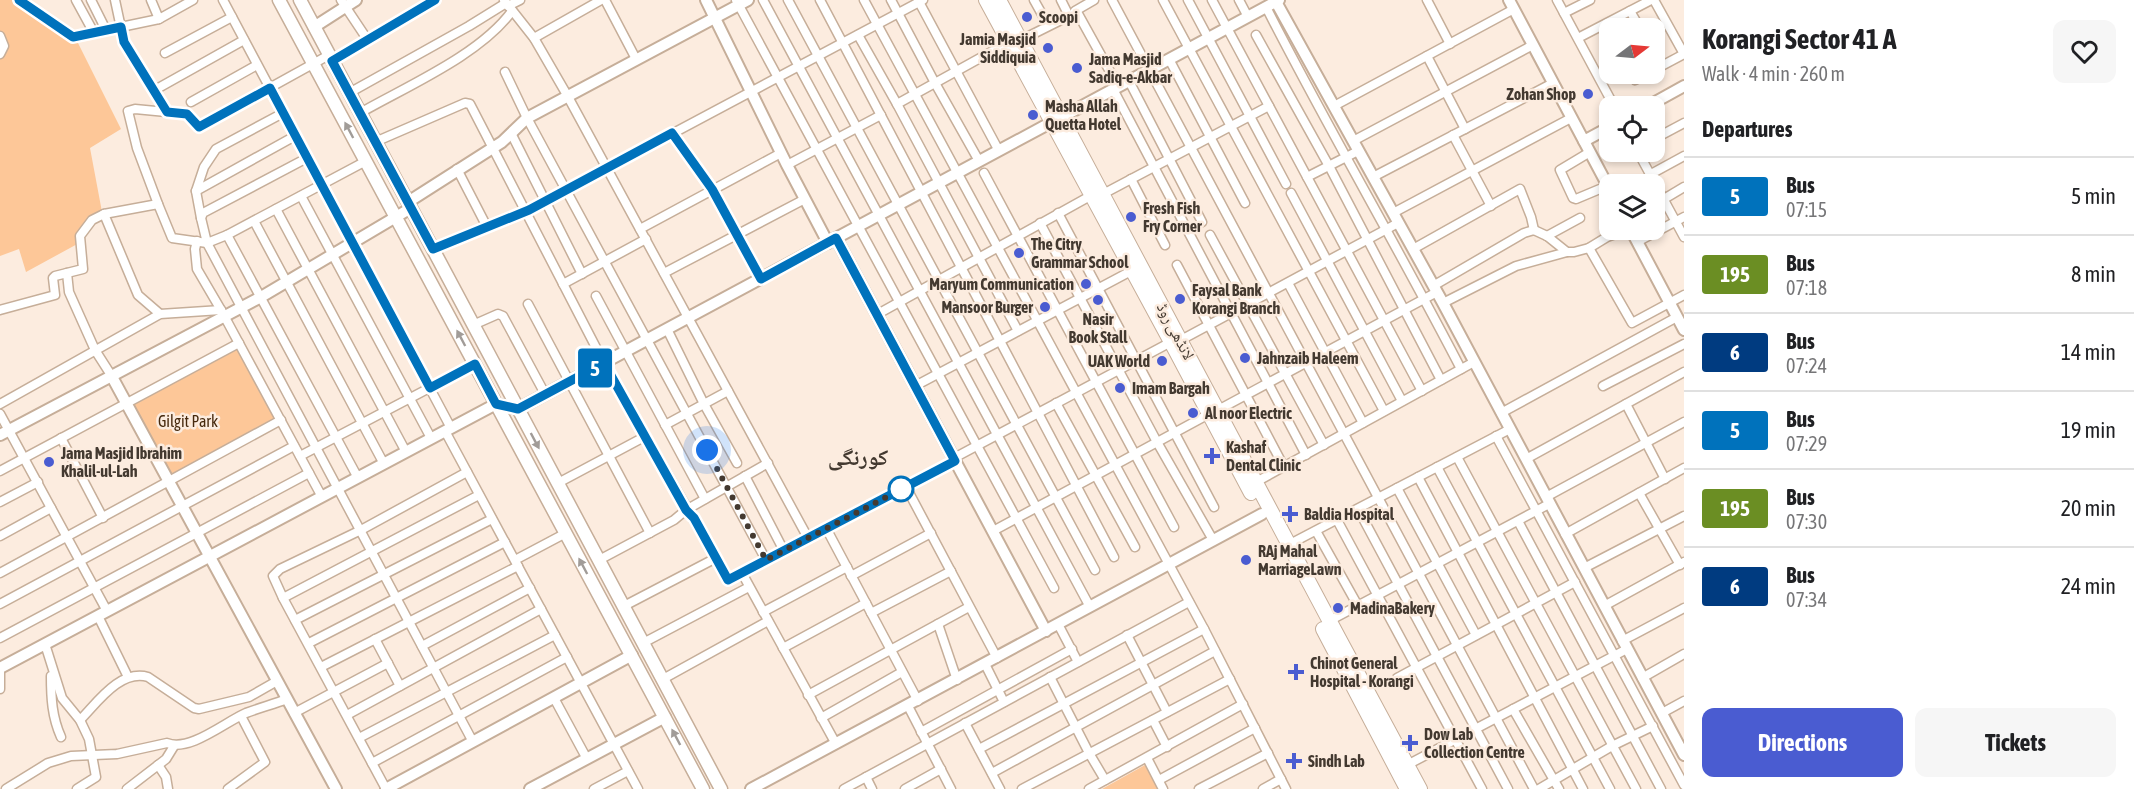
<!DOCTYPE html>
<html lang="en">
<head>
<meta charset="utf-8">
<style>
  :root { --surface:#fff; --page:#f6f6f6; --text:#202124; --muted:#757577; --line:#e0e0e0; --accent:#4a5cd1 }
  body { margin:0; font-family:"Asap Condensed","Noto Naskh Arabic",sans-serif; background:var(--page); color:var(--text); height:100vh; display:flex; flex-direction:column; font-size:22px; white-space:nowrap }
  * { box-sizing:border-box; margin:0 }
  p { font-size:20px; color:var(--muted) }
  .icon { flex:none; width:33px; height:33px; fill:none; stroke:currentColor; stroke-width:2; stroke-linecap:round; stroke-linejoin:round }
  .map { position:relative; flex:1; overflow:hidden }
  .drawer { display:flex; flex-direction:column; background:var(--surface); width:450px }
  .drawer>* { flex:none }
  .badge { padding:0 12px; border-radius:4px; font-size:21px; line-height:39px }
  .needle { width:39px; rotate:74deg }
  .controls { position:absolute; left:1599px; top:18px; display:grid; gap:12px }
  .controls a { display:grid; place-items:center; width:66px; height:66px; border-radius:12px; background:var(--surface); box-shadow:0 3px 9px #0003; font-size:30px }
  .you { position:absolute; width:30px; height:30px; margin:-15px; border:4px solid #fff; border-radius:50%; background:#1a73e8; box-shadow:0 0 0 9px #1a73e833 }
  .map>.badge { position:absolute; translate:-50% -50%; box-shadow:0 0 0 3px #fff }
  h2 { padding:0 18px; font-size:22px; line-height:54px }
  .round { display:grid; place-items:center; flex:none; width:63px; height:63px; border-radius:12px; background:var(--page) }
  .summary { display:flex; align-items:center; justify-content:space-between; height:102px; padding:0 18px }
  h1 { font-size:28px; font-weight:700; line-height:45px }
  .button { display:flex; gap:12px; margin-top:auto; padding:12px 18px }
  .button a { flex:1; height:69px; border-radius:12px; background:var(--accent); color:#fff; font-size:24px; font-weight:700; line-height:69px; text-align:center }
  .button a+a { background:var(--page); color:var(--text) }
  ul { padding:0; list-style:none }
  li { display:flex; align-items:center; gap:18px; height:78px; padding:0 18px; border-top:2px solid var(--line) }
  li div { flex:1 }
  li b { display:block; font-size:22px }
  li em { font-style:normal }
  li .badge { min-width:66px; font-weight:700; text-align:center }
  main { display:flex; flex:1; min-height:0 }
  .map>svg:first-child { display:block }
</style>
</head>
<body>
<main>
<div class="map">
<svg width="1684" height="789" viewBox="0 0 1684 789">
  <rect width="100%" height="100%" fill="#fcecdf"/>
  <g fill="#fdc798">
    <polygon points="0,0 15,0 77,41 121,129 90,148 102,212 81,242 26,272 19,249 0,256"/>
    <polygon points="239,343 281,420 169,482 127,403"/>
    <polygon points="1145,765 1158,789 1102,789"/>
  </g>
  <g fill="none" stroke-linecap="round" stroke-linejoin="round">
    <g stroke="#c6ae99" stroke-width="11">
      <g id="minor">
        <polyline points="19,0 73,37 159,19 193,0"/>
        <polyline points="76,0 94,33"/>
        <polyline points="91,0 106,30"/>
        <polyline points="115,0 124,42 167,112"/>
        <polyline points="151,0 159,19"/>
        <polyline points="223,0 451,428"/>
        <polyline points="341,0 367,39"/>
        <polyline points="504,0 534,38 567,95 808,538"/>
        <polyline points="605,0 636,59"/>
        <polyline points="736,0 1054,588"/>
        <polyline points="763,0 1090,607"/>
        <polyline points="788,0 1095,570"/>
        <polyline points="820,0 1114,557"/>
        <polyline points="864,0 1204,629 1286,789"/>
        <polyline points="891,0 935,83 979,161"/>
        <polyline points="918,0 999,151"/>
        <polyline points="1034,0 1048,25"/>
        <polyline points="1061,0 1068,14"/>
        <polyline points="1112,0 1534,789"/>
        <polyline points="1163,0 1384,411"/>
        <polyline points="1188,0 1286,184"/>
        <polyline points="1212,0 1422,391"/>
        <polyline points="1239,0 1248,17"/>
        <polyline points="1427,0 1450,44"/>
        <polyline points="1557,0 1614,106"/>
        <polyline points="1654,0 1684,54"/>
        <polyline points="508,6 520,0"/>
        <path d="M1266 7C1328 129 1398 247 1461 369"/>
        <polyline points="1075,11 1094,0"/>
        <polyline points="1630,11 1640,28"/>
        <polyline points="1564,13 1590,0"/>
        <polyline points="858,35 897,104 1018,331"/>
        <polyline points="1256,35 1329,166 1441,380"/>
        <polyline points="0,36 4,46 0,54"/>
        <polyline points="534,38 601,0"/>
        <polyline points="1578,38 1651,0"/>
        <polyline points="1021,40 1077,12 1118,86"/>
        <polyline points="165,53 232,17"/>
        <polyline points="1654,54 1661,66"/>
        <polyline points="1427,56 1465,129"/>
        <polyline points="1169,59 1245,203"/>
        <polyline points="332,61 435,0"/>
        <polyline points="1654,70 1684,54"/>
        <polyline points="505,72 527,118 766,560"/>
        <polyline points="1631,74 1635,80 1648,74"/>
        <polyline points="1129,81 1202,222"/>
        <polyline points="1113,89 1306,455"/>
        <polyline points="153,91 244,40"/>
        <polyline points="349,93 469,26 506,3"/>
        <polyline points="191,102 257,65"/>
        <polyline points="897,104 1009,42"/>
        <polyline points="1334,106 1514,9"/>
        <path d="M360 113C407 86 480 55 512 11"/>
        <polyline points="511,133 582,274"/>
        <polyline points="672,133 712,189 761,279"/>
        <polyline points="1453,135 1491,206"/>
        <polyline points="1654,139 1684,123"/>
        <polyline points="1353,141 1533,45"/>
        <polyline points="375,142 465,103 470,104 604,363 728,580 955,461"/>
        <polyline points="1590,152 1560,170 1573,198 1576,199 1607,186"/>
        <polyline points="1638,152 1684,237"/>
        <polyline points="307,158 203,213 201,218 207,243 473,742"/>
        <polyline points="787,165 881,115"/>
        <polyline points="457,169 487,227"/>
        <polyline points="984,173 1174,527"/>
        <polyline points="1651,174 1684,156"/>
        <polyline points="1307,177 1358,151"/>
        <polyline points="1373,177 1553,83"/>
        <polyline points="1131,179 1165,245"/>
        <polyline points="196,191 295,136"/>
        <polyline points="1291,193 1402,401"/>
        <polyline points="1103,194 1269,106"/>
        <polyline points="301,196 431,438"/>
        <polyline points="1664,199 1684,187"/>
        <polyline points="158,204 137,148 128,111 135,109 187,114 199,127 329,55"/>
        <polyline points="276,209 406,452"/>
        <polyline points="1058,213 1214,507"/>
        <polyline points="1393,213 1571,118"/>
        <polyline points="104,214 138,295 160,314"/>
        <polyline points="201,218 196,191 204,167 216,149 283,113"/>
        <polyline points="254,221 384,464"/>
        <polyline points="1040,223 1157,442 1213,540"/>
        <polyline points="640,229 781,153"/>
        <polyline points="227,235 358,478"/>
        <polyline points="1210,235 1324,445"/>
        <polyline points="1547,236 1580,218"/>
        <polyline points="197,241 195,249 197,269 221,310 322,497"/>
        <polyline points="1637,242 1684,217"/>
        <polyline points="1589,248 1607,237 1626,230"/>
        <polyline points="433,249 529,210 923,0"/>
        <polyline points="1413,249 1520,189 1531,217 1534,230"/>
        <polyline points="1177,265 1284,467"/>
        <polyline points="67,273 69,292 95,350 111,375"/>
        <polyline points="664,273 805,199"/>
        <polyline points="1288,283 1363,423"/>
        <polyline points="563,284 646,239"/>
        <polyline points="1433,286 1524,233 1534,230 1547,236 1567,252 1574,252 1589,248 1632,323 1684,295"/>
        <polyline points="596,296 705,499"/>
        <polyline points="1443,303 1516,266 1567,252"/>
        <polyline points="528,304 650,533"/>
        <polyline points="0,310 55,295 53,278 55,276 83,269 80,236 92,220 104,214 158,204 172,238 207,243 227,235 366,161"/>
        <polyline points="876,315 1092,195"/>
        <polyline points="473,325 498,314 503,316 545,394"/>
        <polyline points="667,329 704,404 737,463"/>
        <polyline points="1181,340 1398,223"/>
        <polyline points="915,386 1133,270"/>
        <polyline points="1603,386 1684,344"/>
        <polyline points="1056,403 1135,547"/>
        <polyline points="0,404 160,314 221,310"/>
        <polyline points="1626,404 1665,479"/>
        <polyline points="1218,410 1437,292"/>
        <polyline points="1501,413 1677,317"/>
        <polyline points="0,414 107,611"/>
        <polyline points="665,425 728,391"/>
        <polyline points="445,431 638,789"/>
        <polyline points="1496,436 1684,785"/>
        <polyline points="61,438 103,518"/>
        <polyline points="300,456 475,364"/>
        <polyline points="1457,457 1636,789"/>
        <polyline points="954,458 1171,342"/>
        <polyline points="1526,459 1684,372"/>
        <polyline points="1437,467 1610,789"/>
        <polyline points="0,471 239,343"/>
        <polyline points="745,476 784,551"/>
        <polyline points="1418,477 1583,789"/>
        <polyline points="1256,482 1474,362"/>
        <polyline points="558,483 646,436"/>
        <polyline points="906,487 997,658"/>
        <polyline points="1397,488 1476,635"/>
        <polyline points="1639,493 1680,565"/>
        <polyline points="1546,497 1684,422"/>
        <polyline points="0,502 38,482"/>
        <polyline points="1358,509 1508,789"/>
        <polyline points="1337,520 1482,789"/>
        <polyline points="1518,521 1661,789"/>
        <polyline points="826,528 918,701"/>
        <polyline points="993,531 1209,414"/>
        <polyline points="1316,531 1358,606"/>
        <polyline points="1565,534 1684,468"/>
        <polyline points="0,536 51,508"/>
        <polyline points="1288,545 1510,429"/>
        <polyline points="515,560 566,533"/>
        <polyline points="599,560 674,520 686,510 768,463"/>
        <polyline points="1584,568 1684,516"/>
        <polyline points="0,573 281,420"/>
        <polyline points="742,573 836,744"/>
        <polyline points="851,576 931,533"/>
        <polyline points="283,598 479,495"/>
        <polyline points="0,604 294,446"/>
        <polyline points="624,606 716,558"/>
        <polyline points="1604,606 1684,562"/>
        <polyline points="763,612 847,567"/>
        <polyline points="871,613 951,571"/>
        <polyline points="98,616 128,677"/>
        <polyline points="295,620 492,519"/>
        <polyline points="1329,621 1549,504"/>
        <polyline points="938,624 957,680"/>
        <polyline points="1058,624 1078,662"/>
        <polyline points="1127,635 1167,712"/>
        <polyline points="0,638 309,473"/>
        <polyline points="375,639 400,686"/>
        <polyline points="1622,641 1684,608"/>
        <polyline points="309,643 505,542"/>
        <polyline points="643,643 749,587"/>
        <polyline points="45,644 62,698 80,720 89,739 96,777 77,789"/>
        <polyline points="422,646 530,588"/>
        <polyline points="783,648 866,603"/>
        <polyline points="985,664 1004,702"/>
        <polyline points="321,667 518,566"/>
        <path d="M51 676C51 698 52 717 61 737"/>
        <polyline points="1050,677 1089,753 1105,780"/>
        <polyline points="1397,678 1575,582"/>
        <polyline points="1642,678 1684,654"/>
        <polyline points="663,679 768,621"/>
        <polyline points="0,689 0,667"/>
        <polyline points="808,695 969,607"/>
        <polyline points="554,698 587,759"/>
        <polyline points="908,706 951,789"/>
        <polyline points="1513,709 1559,789"/>
        <polyline points="294,713 388,663"/>
        <polyline points="1662,713 1684,701"/>
        <polyline points="347,715 541,609"/>
        <polyline points="821,718 902,672"/>
        <path d="M80 720C97 703 120 669 148 677L194 708 199 709 249 697 277 681"/>
        <polyline points="1153,720 1167,747"/>
        <polyline points="965,723 1000,789"/>
        <polyline points="921,732 1072,649"/>
        <polyline points="359,738 555,635"/>
        <polyline points="979,749 1204,629"/>
        <polyline points="1147,758 1163,789"/>
        <polyline points="372,763 567,657"/>
        <polyline points="158,765 166,777 168,789"/>
        <polyline points="1407,765 1627,649"/>
        <polyline points="992,773 1215,651"/>
        <polyline points="866,777 872,789"/>
        <polyline points="1159,780 1255,728"/>
        <path d="M6 789 48 763 71 756 117 754 167 743C190 752 225 722 246 713 259 708 274 704 287 699"/>
        <polyline points="127,789 166,759 174,746"/>
        <polyline points="228,789 265,762 241,716"/>
        <polyline points="386,789 283,598 273,576 280,569 361,530 467,472"/>
        <polyline points="594,789 628,771"/>
        <polyline points="844,789 1189,602"/>
        <polyline points="905,789 941,769"/>
        <polyline points="1022,789 1230,679"/>
        <polyline points="1089,789 1243,704"/>
        <polyline points="1199,789 1268,753"/>
        <polyline points="1263,789 1281,779"/>
        <polyline points="1539,789 1612,746 1653,726"/>
      </g>
    </g>
    <g stroke="#c6ae99" stroke-width="14">
      <g id="tertiary">
        <polyline points="706,0 787,165 828,243"/>
        <polyline points="1275,0 1443,303 1684,755"/>
        <polyline points="1509,0 1610,190"/>
        <polyline points="314,27 356,0"/>
        <polyline points="1648,106 1684,86"/>
        <polyline points="1062,117 1279,0"/>
        <polyline points="1584,141 1610,127"/>
        <polyline points="408,202 502,142 527,118 748,0"/>
        <polyline points="1631,230 1684,330"/>
        <polyline points="836,238 1046,631"/>
        <polyline points="111,375 336,789"/>
        <polyline points="0,435 261,297 411,208"/>
        <polyline points="0,668 496,404 518,409 1052,122"/>
        <polyline points="386,789 632,655"/>
        <polyline points="530,789 665,717"/>
        <polyline points="751,789 1262,514"/>
      </g>
    </g>
    <g stroke="#c6ae99" stroke-width="15">
      <g id="secondary">
        <polyline points="279,0 703,789"/>
        <polyline points="300,0 721,789"/>
      </g>
    </g>
    <g stroke="#c6ae99" stroke-width="16">
      <g id="primary">
        <polyline points="986,0 1171,342 1251,493"/>
        <path d="M999 0C1140 263 1278 527 1420 789"/>
        <polyline points="1323,629 1407,789"/>
      </g>
    </g>
    <use href="#minor" stroke="#fff" stroke-width="8"/>
    <use href="#tertiary" stroke="#fff" stroke-width="10"/>
    <use href="#secondary" stroke="#fff" stroke-width="12"/>
    <use href="#primary" stroke="#fff" stroke-width="14"/>
  </g>
  <defs><path id="oneway-solid" d="M-6-.8H1V-3.2L6.5 0L1 3.2V.8H-6Z" transform="scale(1.5)"/></defs>
  <g fill="#a19c98">
    <use href="#oneway-solid" transform="translate(349 130) rotate(-118)"/>
    <use href="#oneway-solid" transform="translate(461 338) rotate(-118)"/>
    <use href="#oneway-solid" transform="translate(535 441) rotate(62)"/>
    <use href="#oneway-solid" transform="translate(583 566) rotate(-118)"/>
    <use href="#oneway-solid" transform="translate(676 737) rotate(-118)"/>
  </g>
  <g fill="none" stroke-linecap="round" stroke-linejoin="round">
    <g stroke="#fff" stroke-width="14">
      <polyline id="line" points="19,0 73,37 121,27 124,42 167,112 187,114 199,127 270,88 430,388 475,364 496,404 518,409 604,363 686,510 694,518 728,580 955,461 836,238 761,279 712,189 672,133 529,210 433,249 332,61 435,0"/>
    </g>
    <use href="#line" stroke="#0072bc" stroke-width="9"/>
    <polyline stroke="#433930" stroke-width="6" stroke-dasharray="0 10.8" points="707,450 766,560 906,487 901,489"/>
  </g>
  <g fill="#4a5cd1" stroke="#fcecdf" stroke-width="2">
    <circle cx="1027" cy="17" r="6"/>
    <circle cx="1048" cy="48" r="6"/>
    <circle cx="1077" cy="68" r="6"/>
    <circle cx="1588" cy="94" r="6"/>
    <circle cx="1033" cy="115" r="6"/>
    <circle cx="1131" cy="217" r="6"/>
    <circle cx="1019" cy="253" r="6"/>
    <circle cx="1086" cy="284" r="6"/>
    <circle cx="1180" cy="299" r="6"/>
    <circle cx="1098" cy="300" r="6"/>
    <circle cx="1045" cy="307" r="6"/>
    <circle cx="1245" cy="358" r="6"/>
    <circle cx="1162" cy="361" r="6"/>
    <circle cx="1120" cy="388" r="6"/>
    <circle cx="1193" cy="413" r="6"/>
    <path d="M1209 447h6v6h6v6h-6v6h-6v-6h-6v-6h6z"/>
    <circle cx="49" cy="462" r="6"/>
    <path d="M1287 505h6v6h6v6h-6v6h-6v-6h-6v-6h6z"/>
    <circle cx="1246" cy="560" r="6"/>
    <circle cx="1338" cy="608" r="6"/>
    <path d="M1293 663h6v6h6v6h-6v6h-6v-6h-6v-6h6z"/>
    <path d="M1407 734h6v6h6v6h-6v6h-6v-6h-6v-6h6z"/>
    <path d="M1291 752h6v6h6v6h-6v6h-6v-6h-6v-6h6z"/>
  </g>
  <circle fill="#fff" stroke="#0072bc" stroke-width="3" cx="901" cy="489" r="12"/>
  <g text-anchor="middle" stroke-width="5" stroke-linejoin="round" paint-order="stroke">
    <g font-size="16" font-weight="bold" fill="#433930" stroke="#fcecdf" text-anchor="start">
      <text x="1039" y="23">Scoopi</text>
      <text x="1036" y="45" text-anchor="end">Jamia Masjid<tspan x="1036" dy="18">Siddiquia</tspan></text>
      <text x="1089" y="65">Jama Masjid<tspan x="1089" dy="18">Sadiq-e-Akbar</tspan></text>
      <text x="1576" y="100" text-anchor="end">Zohan Shop</text>
      <text x="1045" y="112">Masha Allah<tspan x="1045" dy="18">Quetta Hotel</tspan></text>
      <text x="1143" y="214">Fresh Fish<tspan x="1143" dy="18">Fry Corner</tspan></text>
      <text x="1031" y="250">The Citry<tspan x="1031" dy="18">Grammar School</tspan></text>
      <text x="1074" y="290" text-anchor="end">Maryum Communication</text>
      <text x="1192" y="296">Faysal Bank<tspan x="1192" dy="18">Korangi Branch</tspan></text>
      <text x="1033" y="313" text-anchor="end">Mansoor Burger</text>
      <text x="1098" y="325" text-anchor="middle">Nasir<tspan x="1098" dy="18">Book Stall</tspan></text>
      <text x="1257" y="364">Jahnzaib Haleem</text>
      <text x="1150" y="367" text-anchor="end">UAK World</text>
      <text x="1132" y="394">Imam Bargah</text>
      <text x="1205" y="419">Al noor Electric</text>
      <text x="1226" y="453">Kashaf<tspan x="1226" dy="18">Dental Clinic</tspan></text>
      <text x="61" y="459">Jama Masjid Ibrahim<tspan x="61" dy="18">Khalil-ul-Lah</tspan></text>
      <text x="1304" y="520">Baldia Hospital</text>
      <text x="1258" y="557">RAj Mahal<tspan x="1258" dy="18">MarriageLawn</tspan></text>
      <text x="1350" y="614">MadinaBakery</text>
      <text x="1310" y="669">Chinot General<tspan x="1310" dy="18">Hospital - Korangi</tspan></text>
      <text x="1424" y="740">Dow Lab<tspan x="1424" dy="18">Collection Centre</tspan></text>
      <text x="1308" y="767">Sindh Lab</text>
    </g>
    <g font-size="16" fill="#433930" stroke="#fcecdf">
      <text transform="translate(1176 331) rotate(62)" y="6">لانڈھی روڈ</text>
    </g>
    <g font-size="16" fill="#46290d" stroke="#fcecdf">
      <text x="188" y="427">Gilgit Park</text>
    </g>
    <g font-size="22" font-weight="bold" fill="#433930" stroke="#fcecdf">
      <text x="858" y="465">کورنگی</text>
    </g>
  </g>
</svg>
<div class="controls">
<a><svg class="needle" viewBox="-14 -14 28 28"><path d="M0-13l5 13h-10z" fill="#e53935"/><path d="M0 13l5-13h-10z" fill="#757577"/></svg></a>
<a><svg class="icon" aria-label="locate" viewBox="0 0 24 24"><circle cx="12" cy="12" r="6"/><path d="M12 2v4M12 18v4M2 12h4M18 12h4"/></svg></a>
<a><svg class="icon" aria-label="layers" viewBox="0 0 24 24"><path d="M12 4l9 5-9 5-9-5zM3 14l9 5 9-5"/></svg></a>
</div>
<div class="you" style="left:707px;top:450px"></div>
<b class="badge" style="left:595px;top:368px;background:#0072bc;color:#fff">5</b>
</div>
<section class="drawer">
<div class="summary"><div><h1>Korangi Sector 41 A</h1><p>Walk · 4 min · 260 m</p></div><a class="round"><svg class="icon" aria-label="heart" viewBox="0 0 24 24"><path d="M12 20l-8-8c-3-5 5-10 8-4 3-6 11-1 8 4z"/></svg></a></div>
<h2>Departures</h2>
<ul>
<li><span class="badge" style="background:#0072bc;color:#fff">5</span><div><b>Bus</b><p>07:15</p></div><em>5 min</em></li>
<li><span class="badge" style="background:#6b8e23;color:#fff">195</span><div><b>Bus</b><p>07:18</p></div><em>8 min</em></li>
<li><span class="badge" style="background:#003b80;color:#fff">6</span><div><b>Bus</b><p>07:24</p></div><em>14 min</em></li>
<li><span class="badge" style="background:#0072bc;color:#fff">5</span><div><b>Bus</b><p>07:29</p></div><em>19 min</em></li>
<li><span class="badge" style="background:#6b8e23;color:#fff">195</span><div><b>Bus</b><p>07:30</p></div><em>20 min</em></li>
<li><span class="badge" style="background:#003b80;color:#fff">6</span><div><b>Bus</b><p>07:34</p></div><em>24 min</em></li>
</ul>
<div class="button"><a>Directions</a><a>Tickets</a></div>
</section>
</main>
</body>
</html>
